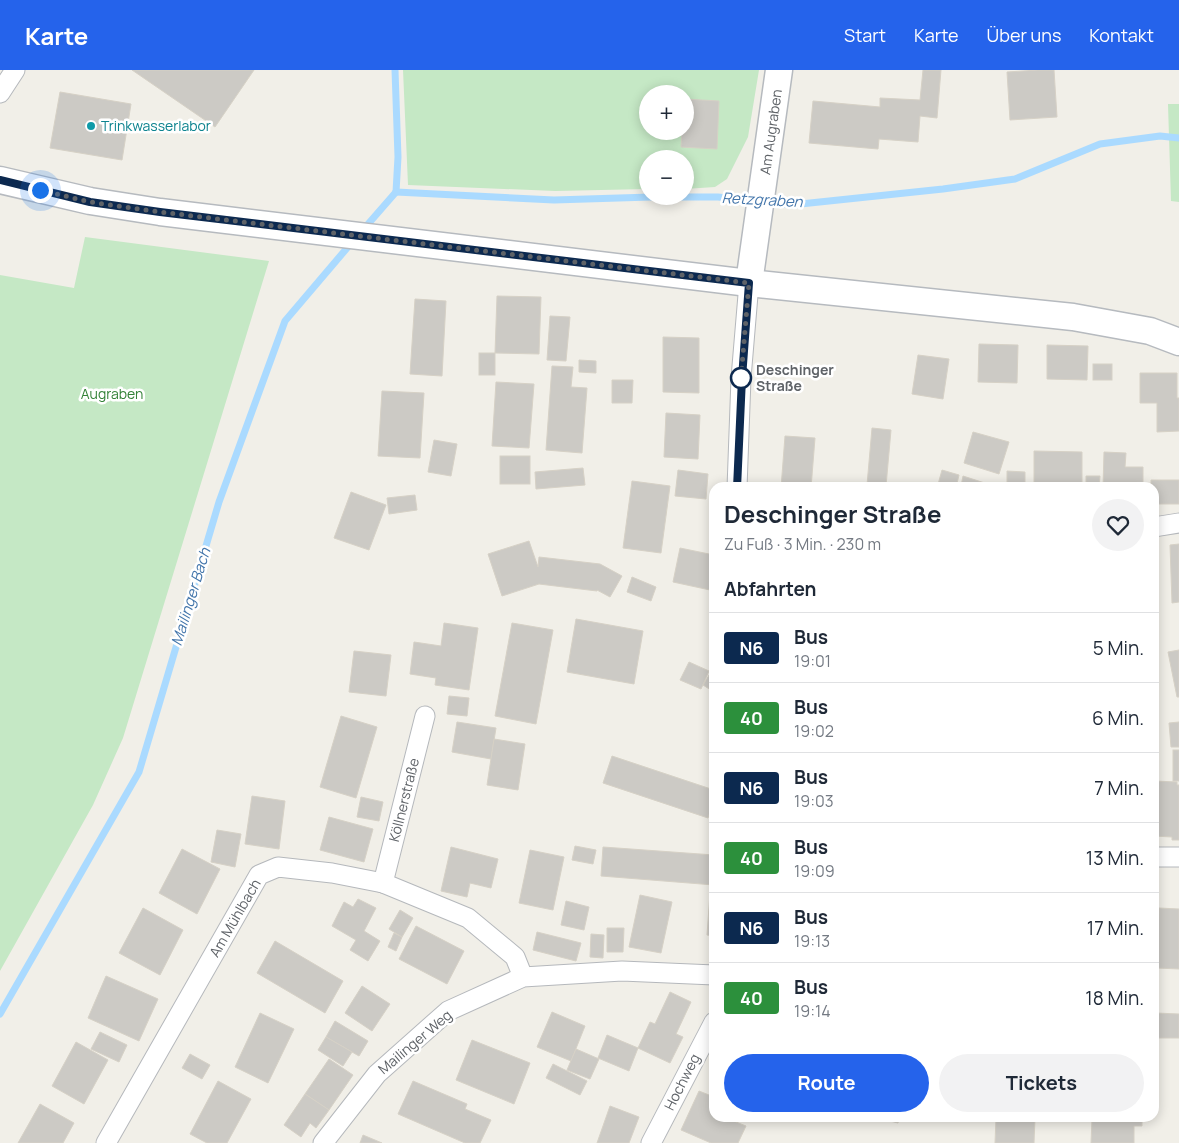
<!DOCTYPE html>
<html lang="de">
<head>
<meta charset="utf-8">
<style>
  :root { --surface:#fff; --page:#f2f2f3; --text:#1f2937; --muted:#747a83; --line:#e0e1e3; --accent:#2563eb }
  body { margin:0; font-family:Manrope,sans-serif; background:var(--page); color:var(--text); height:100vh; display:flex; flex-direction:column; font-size:19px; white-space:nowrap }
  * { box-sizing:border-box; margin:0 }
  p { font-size:16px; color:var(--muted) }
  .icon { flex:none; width:28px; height:28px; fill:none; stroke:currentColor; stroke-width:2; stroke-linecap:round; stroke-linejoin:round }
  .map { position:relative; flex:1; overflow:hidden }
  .details { position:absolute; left:709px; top:412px; width:450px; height:640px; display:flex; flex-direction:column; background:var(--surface); border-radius:15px; box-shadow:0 2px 12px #0003 }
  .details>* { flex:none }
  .badge { padding:0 10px; border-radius:4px; font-size:18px; line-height:32px }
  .fabs { position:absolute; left:639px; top:15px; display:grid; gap:10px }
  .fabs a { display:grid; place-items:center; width:55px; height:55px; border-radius:50%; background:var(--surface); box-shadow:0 2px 12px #0003; font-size:25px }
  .you { position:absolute; width:25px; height:25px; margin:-12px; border:4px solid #fff; border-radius:50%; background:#1a73e8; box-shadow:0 0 0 8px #1a73e833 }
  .map>.badge { position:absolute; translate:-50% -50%; box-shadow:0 0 0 2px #fff }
  h2 { padding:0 15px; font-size:19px; line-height:45px }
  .round { display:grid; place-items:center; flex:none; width:52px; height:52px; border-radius:26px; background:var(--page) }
  .overview { display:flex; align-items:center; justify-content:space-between; height:85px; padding:0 15px }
  h1 { font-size:24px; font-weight:700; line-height:38px }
  .action { display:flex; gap:10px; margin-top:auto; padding:10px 15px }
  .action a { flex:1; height:58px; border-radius:30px; background:var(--accent); color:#fff; font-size:20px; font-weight:700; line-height:58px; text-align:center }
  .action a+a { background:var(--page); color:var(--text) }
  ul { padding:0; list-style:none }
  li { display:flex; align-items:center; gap:15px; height:70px; padding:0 15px; border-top:1px solid var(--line) }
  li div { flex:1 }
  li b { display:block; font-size:19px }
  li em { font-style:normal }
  li .badge { min-width:55px; font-weight:700; text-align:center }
  header { display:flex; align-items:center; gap:30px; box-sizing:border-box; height:70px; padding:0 25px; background:var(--accent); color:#fff }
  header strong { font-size:24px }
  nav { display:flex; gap:28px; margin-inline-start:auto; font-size:18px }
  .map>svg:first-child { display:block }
</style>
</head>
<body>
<header>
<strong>Karte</strong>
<nav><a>Start</a><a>Karte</a><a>Über uns</a><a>Kontakt</a></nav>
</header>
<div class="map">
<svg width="1179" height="1073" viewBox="0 0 1179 1073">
  <rect width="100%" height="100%" fill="#f1efe8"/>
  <g fill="#c5e8c5" fill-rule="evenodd">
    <path d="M403 0H759L748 67 727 109 715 117 685 119V89H648L647 119 555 121 408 115ZM648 24H685V61H648Z"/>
    <polygon points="1168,34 1179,34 1179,132 1171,131"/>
    <polygon points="85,167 269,191 123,668 93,735 0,901 0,205 74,218"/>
  </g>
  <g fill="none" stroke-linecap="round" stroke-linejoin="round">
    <g stroke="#aadaff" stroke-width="7">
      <polyline points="395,0 398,87 396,122"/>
      <polyline points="396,122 554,130 651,127 718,127 755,131"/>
      <polyline points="765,132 791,135 943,119 1015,109 1100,74 1160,66 1179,68"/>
      <polyline points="362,161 396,122"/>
      <polyline points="0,944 139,702 219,432 285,251 353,171"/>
    </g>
  </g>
  <g fill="#cccac5" stroke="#d6d1c6">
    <polygon points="132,0 254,0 215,57"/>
    <polygon points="923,0 941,0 937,48 920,46 918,72 879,69 878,79 809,73 813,31 880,37 880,28 920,30"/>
    <polygon points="1038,0 1054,0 1057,47 1010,50 1007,2"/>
    <polygon points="60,22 131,34 122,90 50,78"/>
    <polygon points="685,29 719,31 717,79 681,77 682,61 685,61"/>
    <polygon points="497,226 541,227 539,284 495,283"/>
    <polygon points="415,229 446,231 442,306 410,304"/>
    <polygon points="550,246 570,247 566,291 547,290"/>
    <polygon points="663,267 699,268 699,323 663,322"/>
    <polygon points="979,274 1018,275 1017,313 978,312"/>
    <polygon points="1047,275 1088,276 1087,310 1047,309"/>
    <rect x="479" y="283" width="16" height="22"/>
    <polygon points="918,285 949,289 943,329 912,324"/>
    <polygon points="579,290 596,291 596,303 579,302"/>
    <rect x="1093" y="294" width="19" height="16"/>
    <polygon points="552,296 573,297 571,317 587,318 582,383 546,380"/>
    <polygon points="1140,303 1177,303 1177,328 1179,328 1179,361 1157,362 1157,333 1140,333"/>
    <polygon points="612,310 633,310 632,333 612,333"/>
    <polygon points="496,312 534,314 529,378 492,376"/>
    <polygon points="382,321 424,323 420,388 378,386"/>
    <polygon points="666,343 700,345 698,389 664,387"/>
    <polygon points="872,358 891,360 886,416 867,415"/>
    <polygon points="973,362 1009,372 999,404 964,393"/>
    <polygon points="785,366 815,368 811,418 781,418"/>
    <polygon points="434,370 457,374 451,406 428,402"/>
    <polygon points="1034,381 1082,382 1082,418 1034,418"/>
    <polygon points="1104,382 1126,383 1125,397 1143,397 1143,418 1103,418"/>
    <rect x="500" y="386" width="30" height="28"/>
    <polygon points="583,398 585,415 536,419 535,402"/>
    <polygon points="678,400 708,404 706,429 675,426"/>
    <polygon points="942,400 959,405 956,418 937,418"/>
    <polygon points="1007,401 1025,402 1025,418 1007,418"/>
    <polygon points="963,406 994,416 994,418 966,418 961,416"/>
    <polygon points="1086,406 1100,406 1099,418 1086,418"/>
    <polygon points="1151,410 1179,410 1179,434 1154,434 1154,418 1151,418"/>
    <polygon points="632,411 670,416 661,483 623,478"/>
    <polygon points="351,422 386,435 369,480 334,468"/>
    <polygon points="415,425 417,440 389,444 387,428"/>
    <polygon points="529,471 538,497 539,487 600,494 622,506 610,527 597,520 597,521 539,514 502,526 488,484"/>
    <polygon points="1179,474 1179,532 1172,533 1170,475"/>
    <polygon points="680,478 714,485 714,501 710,520 673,512"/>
    <polygon points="632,507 656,517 651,531 627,522"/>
    <polygon points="576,549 643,561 634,614 567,602"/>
    <polygon points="444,553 478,558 469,620 435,615 436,608 410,604 414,572 441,576"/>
    <polygon points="512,553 553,560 536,654 495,646"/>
    <polygon points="1179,580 1179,627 1177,627 1168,582"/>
    <polygon points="354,581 391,585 386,626 349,622"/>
    <polygon points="689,592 709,601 701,619 680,610"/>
    <polygon points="714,597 714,622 703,615"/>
    <polygon points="449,626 469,628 467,646 447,644"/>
    <polygon points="341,646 377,657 356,728 320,717"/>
    <polygon points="457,652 496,658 491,689 452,682"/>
    <polygon points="1179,652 1179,677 1171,677 1169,653"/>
    <polygon points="494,669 525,674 518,720 487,715"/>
    <rect x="1173" y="680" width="6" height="31"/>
    <polygon points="612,686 714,720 714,730 708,748 603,713"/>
    <polygon points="1154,711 1177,712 1177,715 1179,715 1179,770 1172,770 1172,767 1154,766"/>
    <polygon points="252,726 285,731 279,779 245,774"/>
    <polygon points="361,727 383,732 379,751 357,747"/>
    <polygon points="329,747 373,759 364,792 320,780"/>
    <polygon points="217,760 241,764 235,797 211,792"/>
    <polygon points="575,776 596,780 593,794 572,790"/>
    <polygon points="451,777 498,789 491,818 470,813 467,827 441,821"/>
    <polygon points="603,777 714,785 714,815 601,806"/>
    <polygon points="182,779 220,799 197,844 159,823"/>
    <polygon points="530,780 564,787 553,840 519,833"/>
    <polygon points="710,823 714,824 714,866 707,865"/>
    <polygon points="640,825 672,832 661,883 629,877"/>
    <polygon points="358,829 376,838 364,861 380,871 368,891 350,880 356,870 332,856 344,832 353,837"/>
    <polygon points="566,831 589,837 584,860 561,855"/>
    <polygon points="143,838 183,860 160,905 119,883"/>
    <polygon points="1159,838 1179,839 1179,899 1157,898"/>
    <polygon points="400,840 413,848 402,867 389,859"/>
    <polygon points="416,856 464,881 447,914 399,889"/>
    <polygon points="607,858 624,858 623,882 607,882"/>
    <polygon points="537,862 581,873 576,891 533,880"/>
    <polygon points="394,863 402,867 396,881 388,877"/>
    <polygon points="591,864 604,865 603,888 590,887"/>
    <polygon points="275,871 343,911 325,943 257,903"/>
    <polygon points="106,906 158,929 139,971 88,948"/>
    <polygon points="362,916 390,934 372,961 345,943"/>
    <polygon points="670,922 691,932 676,964 683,967 670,993 638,978 650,952 655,954"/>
    <polygon points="552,942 585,956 571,991 537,977"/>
    <polygon points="260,943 294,959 268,1013 235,997"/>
    <polygon points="1156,943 1179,944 1179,968 1156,968"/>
    <polygon points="335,951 368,971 359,986 326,967"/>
    <polygon points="100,962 127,975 119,992 91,979"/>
    <polygon points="607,965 638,978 629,1001 598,988"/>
    <polygon points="326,967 352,982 343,996 318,980"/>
    <polygon points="472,970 530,993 514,1034 456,1010"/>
    <polygon points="76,972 108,990 84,1034 52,1016"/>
    <polygon points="576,979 599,989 590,1009 567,1000"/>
    <polygon points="190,984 210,995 202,1009 182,998"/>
    <polygon points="329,989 353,1005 329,1040 305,1024"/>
    <polygon points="553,994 587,1011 580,1025 546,1008"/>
    <polygon points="218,1011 251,1029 227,1073 207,1073 190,1064"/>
    <polygon points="413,1011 467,1034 465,1039 491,1050 480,1073 465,1073 398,1044"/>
    <polygon points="699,1021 714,1027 714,1048 726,1048 746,1056 738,1073 711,1073 681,1060"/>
    <polygon points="305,1024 329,1040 316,1058 310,1053 301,1067 284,1055"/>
    <polygon points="40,1034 74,1053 63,1073 18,1073"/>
    <polygon points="610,1036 639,1047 629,1073 597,1073"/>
    <polygon points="878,1048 899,1048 898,1053"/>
    <polygon points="996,1048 1035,1048 1034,1073 995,1073"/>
    <polygon points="1101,1048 1142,1048 1142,1056 1134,1056 1134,1073 1091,1073 1092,1049 1101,1049"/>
    <polygon points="363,1065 382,1073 360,1073"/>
  </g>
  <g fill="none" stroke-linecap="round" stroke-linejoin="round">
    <g stroke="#b5b8bc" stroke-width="21">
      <g id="street">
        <polyline points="0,23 15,0"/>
        <polyline points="737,418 741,308 749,213"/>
        <polyline points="1154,457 1179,453"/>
        <polyline points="1154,787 1179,787"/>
        <polyline points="383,813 425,646"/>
        <polyline points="106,1073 259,805 278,797 332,803 383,813 468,848 515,887 523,907"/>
        <polyline points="323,1073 377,1004 448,941 523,907 622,901 714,905"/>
        <polyline points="651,1073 714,952"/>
      </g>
    </g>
    <g stroke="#b6babf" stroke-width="29">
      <g id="secondary">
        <polyline points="0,110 90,131 160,142 749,213 1073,247 1150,261 1179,272"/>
        <polyline points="749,213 779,0"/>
      </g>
    </g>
    <use href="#street" stroke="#fff" stroke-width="19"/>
    <use href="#secondary" stroke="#fff" stroke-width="26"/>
  </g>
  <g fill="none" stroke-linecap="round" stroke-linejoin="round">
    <g stroke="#fff" stroke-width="11">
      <polyline id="line" points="0,110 90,132 160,142 749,213 742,308 737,418"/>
    </g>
    <use href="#line" stroke="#0c294f" stroke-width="8"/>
    <polyline stroke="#5f6368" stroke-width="5" stroke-dasharray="0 9" points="40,120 90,132 160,142 749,213 741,308"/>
  </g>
  <circle fill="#0f9aa8" stroke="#fff" stroke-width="2" cx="91" cy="56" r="5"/>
  <circle fill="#fff" stroke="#0c294f" stroke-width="2.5" cx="741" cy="308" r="10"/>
  <g text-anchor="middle" stroke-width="5" stroke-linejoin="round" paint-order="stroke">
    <g font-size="14" fill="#0d838f" stroke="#fff" text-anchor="start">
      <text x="101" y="61">Trinkwasserlabor</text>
    </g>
    <g font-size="14" fill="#5f6368" stroke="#fff">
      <text transform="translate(771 62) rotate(-82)" y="5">Am Augraben</text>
      <text transform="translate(404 730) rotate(-76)" y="5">Köllnerstraße</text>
      <text transform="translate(235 848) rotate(-60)" y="5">Am Mühlbach</text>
      <text transform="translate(415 972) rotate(-40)" y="5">Mailinger Weg</text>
      <text transform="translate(682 1012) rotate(-63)" y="5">Hochweg</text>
    </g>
    <g font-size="14" font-weight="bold" fill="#5f6368" stroke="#fff" text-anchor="start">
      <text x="756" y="305">Deschinger<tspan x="756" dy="16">Straße</tspan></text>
    </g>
    <g font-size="14" fill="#348238" stroke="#fff">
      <text x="112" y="329">Augraben</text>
    </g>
    <g font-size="15" font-style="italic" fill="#4174aa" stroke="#fff">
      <text transform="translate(762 130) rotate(3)" y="5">Retzgraben</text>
      <text transform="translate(191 527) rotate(-73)" y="5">Mailinger Bach</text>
    </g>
  </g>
</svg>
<div class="fabs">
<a>+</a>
<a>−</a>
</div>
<div class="you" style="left:40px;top:120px"></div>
<section class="details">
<div class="overview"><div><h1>Deschinger Straße</h1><p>Zu Fuß · 3 Min. · 230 m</p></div><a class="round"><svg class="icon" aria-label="heart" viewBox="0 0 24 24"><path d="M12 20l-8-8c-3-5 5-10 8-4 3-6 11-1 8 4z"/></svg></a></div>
<h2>Abfahrten</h2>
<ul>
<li><span class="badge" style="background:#0c294f;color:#fff">N6</span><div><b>Bus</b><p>19:01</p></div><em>5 Min.</em></li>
<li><span class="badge" style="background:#2c903c;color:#fff">40</span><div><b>Bus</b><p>19:02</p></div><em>6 Min.</em></li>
<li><span class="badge" style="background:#0c294f;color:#fff">N6</span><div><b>Bus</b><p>19:03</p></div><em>7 Min.</em></li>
<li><span class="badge" style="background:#2c903c;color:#fff">40</span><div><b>Bus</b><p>19:09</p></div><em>13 Min.</em></li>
<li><span class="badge" style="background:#0c294f;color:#fff">N6</span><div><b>Bus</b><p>19:13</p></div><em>17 Min.</em></li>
<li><span class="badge" style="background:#2c903c;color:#fff">40</span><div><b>Bus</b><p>19:14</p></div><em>18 Min.</em></li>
</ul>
<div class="action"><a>Route</a><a>Tickets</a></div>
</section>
</div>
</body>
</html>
